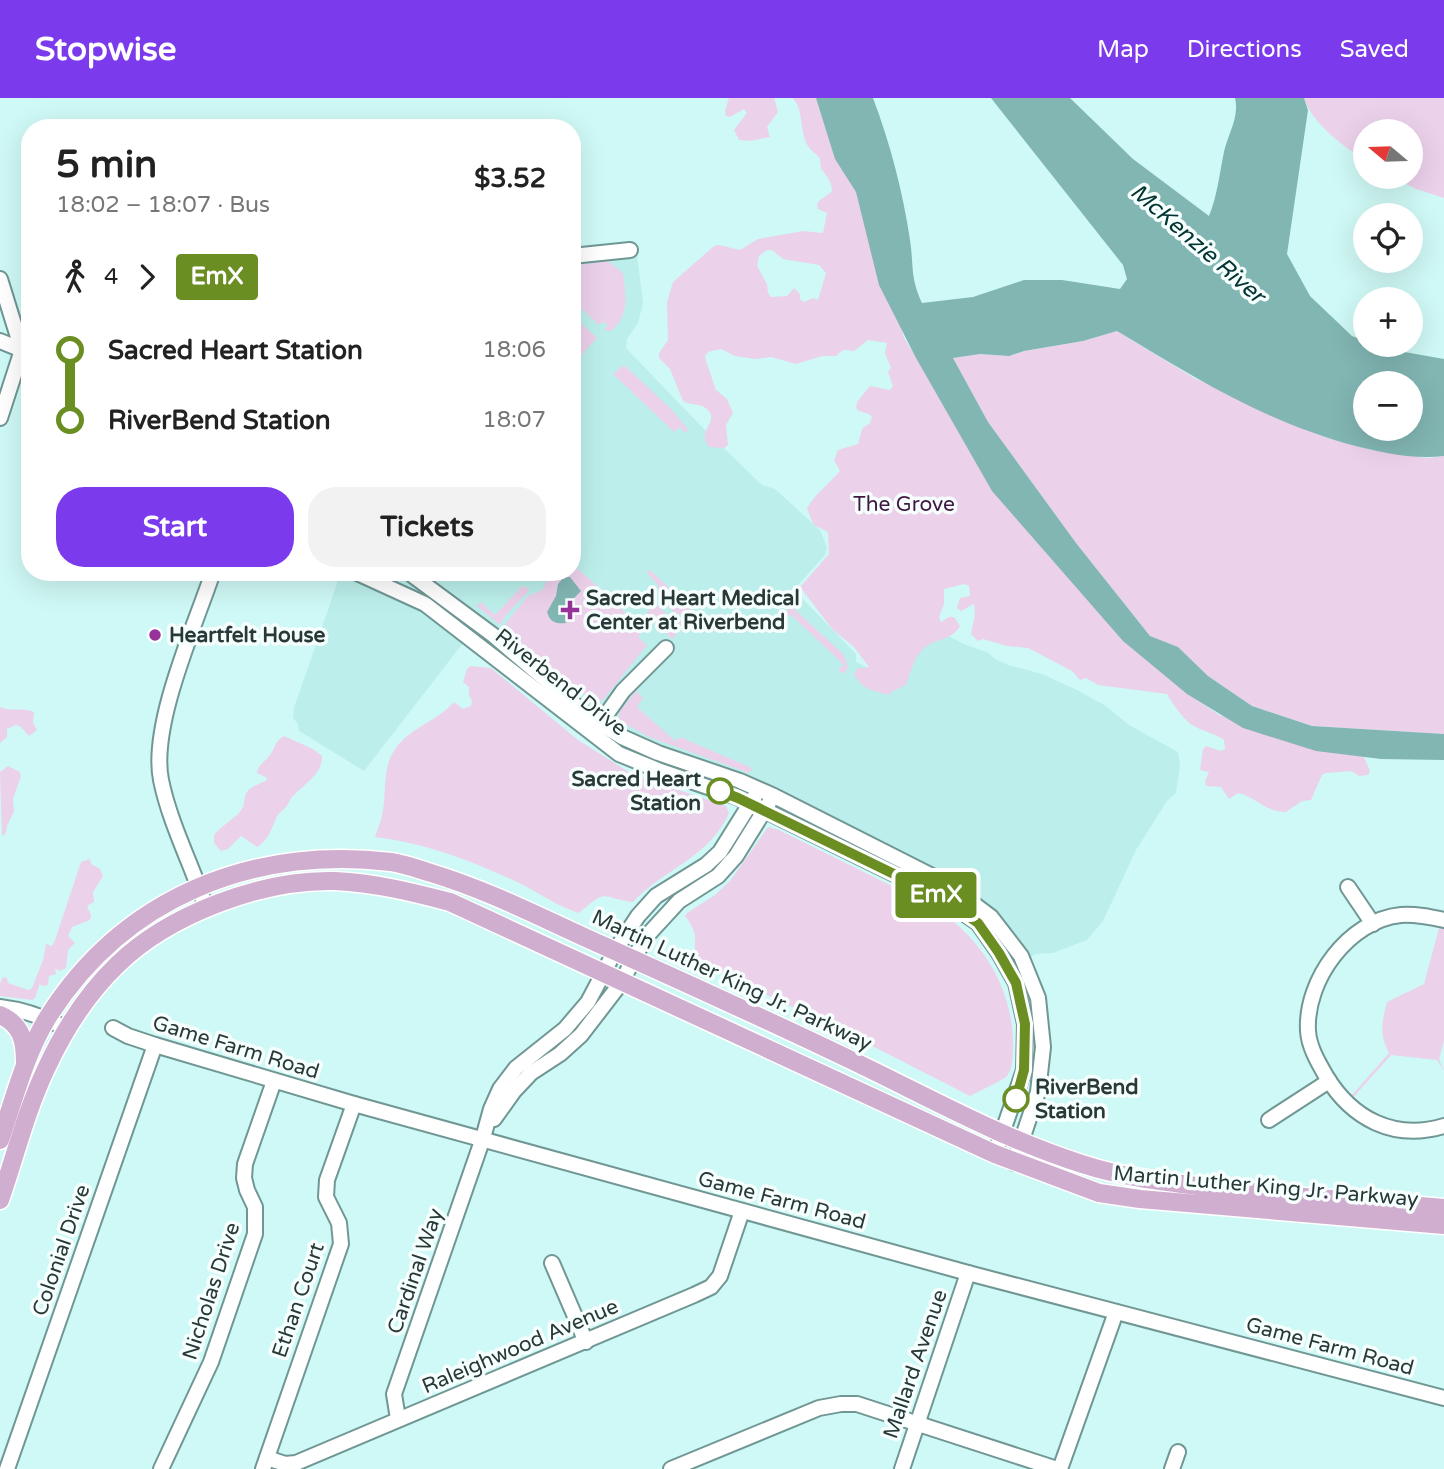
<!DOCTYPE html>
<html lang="en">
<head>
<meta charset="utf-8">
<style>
  :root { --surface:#fff; --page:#f2f2f2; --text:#222; --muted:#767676; --accent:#7c3aed }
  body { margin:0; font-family:"Varela Round",sans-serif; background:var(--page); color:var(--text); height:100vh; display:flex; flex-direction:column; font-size:26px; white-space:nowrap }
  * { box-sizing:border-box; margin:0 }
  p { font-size:23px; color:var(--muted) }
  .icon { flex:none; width:38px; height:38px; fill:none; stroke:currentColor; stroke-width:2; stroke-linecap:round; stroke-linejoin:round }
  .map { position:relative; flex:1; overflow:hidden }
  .sheet { position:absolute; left:21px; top:21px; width:560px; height:462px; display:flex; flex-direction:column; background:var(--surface); border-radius:28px; box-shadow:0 7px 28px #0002 }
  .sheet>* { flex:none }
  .badge { padding:0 14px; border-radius:5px; font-size:24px; line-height:46px }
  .needle { width:46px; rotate:289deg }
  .tools { position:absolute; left:1353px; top:21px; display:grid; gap:14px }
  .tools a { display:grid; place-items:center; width:70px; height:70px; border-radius:50%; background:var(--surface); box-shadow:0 7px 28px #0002; font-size:35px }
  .map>.badge { position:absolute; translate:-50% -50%; box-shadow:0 0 0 4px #fff }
  .legs { display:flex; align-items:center; gap:10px; height:77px; padding:0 35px; font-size:23px }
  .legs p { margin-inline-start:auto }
  .overview { display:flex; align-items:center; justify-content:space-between; height:119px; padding:0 35px }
  h1 { font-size:38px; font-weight:800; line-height:52px }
  .cta { display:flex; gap:14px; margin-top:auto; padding:14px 35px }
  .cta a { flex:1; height:80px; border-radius:28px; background:var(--accent); color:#fff; font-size:28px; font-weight:800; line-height:80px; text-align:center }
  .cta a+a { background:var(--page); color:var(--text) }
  ul { padding:0 35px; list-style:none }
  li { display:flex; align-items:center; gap:24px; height:70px; font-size:26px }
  li i { display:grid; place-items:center; width:10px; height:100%; margin:0 9px; background:currentColor }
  li i::after { content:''; width:18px; height:18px; margin:-9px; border:5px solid; border-radius:50%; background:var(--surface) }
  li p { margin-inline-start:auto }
  li:first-child i { background:linear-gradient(#0000 50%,currentColor 0) }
  li:last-child i { background:linear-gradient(currentColor 50%,#0000 0) }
  header { display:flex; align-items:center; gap:42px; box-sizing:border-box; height:98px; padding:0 35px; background:var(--accent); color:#fff }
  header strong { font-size:33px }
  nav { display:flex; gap:38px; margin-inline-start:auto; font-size:24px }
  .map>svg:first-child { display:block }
</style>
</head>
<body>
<header>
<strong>Stopwise</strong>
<nav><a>Map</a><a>Directions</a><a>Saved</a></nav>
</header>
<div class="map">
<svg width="1444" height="1371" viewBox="0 0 1444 1371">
  <rect width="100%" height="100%" fill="#cff9f6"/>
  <polygon fill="#bcefeb" points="637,156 643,205 638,225 627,241 626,250 700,327 762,387 775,391 820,432 827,450 825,457 799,486 798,496 856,556 856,564 898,585 931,529 966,547 987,554 995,561 1008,567 1042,576 1077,592 1106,608 1129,627 1178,654 1180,667 1176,695 1167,703 1136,752 1103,823 1087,842 1053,855 1036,856 1026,861 997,818 958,785 748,680 631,636 585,605 486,524 460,549 364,673 299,633 298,626 293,620 294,610 341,474 572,474 572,165"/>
  <g fill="#ecd1eb" fill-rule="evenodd">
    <polygon points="729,0 774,0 778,14 767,29 770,39 750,43 739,42 734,32 747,15 744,11 730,19 726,18 725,13"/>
    <path d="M792 0H820L857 82 904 240 1028 433C1079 496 1142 548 1200 604L1219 617 1364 659 1370 673 1368 677 1359 678 1351 673 1326 675 1322 677 1311 702 1302 703 1286 714C1263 713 1258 700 1238 695L1229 701 1221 689 1206 688 1205 683 1209 674 1200 672 1203 651 1206 648 1220 653 1225 651 1224 642C1214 635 1202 633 1192 627 1185 623 1171 604 1167 596L1098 587 1086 580 1080 582 1072 573 1028 550 1007 548 983 541 978 543 971 536 975 516 974 506 961 513 957 510 960 500 970 498 969 488 964 486 944 491V506L939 519 941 524 949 519H954L960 528C949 545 936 539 923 551 914 559 910 576 906 587L891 594 890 597C876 593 862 593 854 576 858 567 862 571 869 569L854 549 833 532 800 489 829 456 828 434 814 427 807 411C812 399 831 384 840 373L834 362 838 352 858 346 862 331 870 325 872 319 869 316 859 313 856 310 857 304 870 288 890 292 893 288 888 274 891 270 885 255 887 245 868 242 854 253 843 252 836 258H822L796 266 771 259 755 261 735 258 721 251 708 254 705 258 706 263 716 292 727 301 733 315 726 327 728 347 724 350 709 349C697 333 716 326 710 315 704 304 691 308 683 303L670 271 659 260V255L668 242 667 204 673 184 714 148 719 147 740 152 758 141 803 133 823 135 827 115 818 111 817 106C821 99 827 99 832 93 832 84 827 78 821 71L820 61C817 56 811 53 808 48 799 34 804 9 792 0ZM767 152H772L783 161 819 167 826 175 818 202 813 200 804 204 800 201V196L794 190 787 198 771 199 768 195 767 186 757 168 759 158Z"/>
    <path d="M1304 0H1444V100L1416 91 1392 79H1410V33H1365V63C1343 47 1313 27 1304 0Z"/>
    <path d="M608 163 623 175C626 197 630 218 611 233L604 232 608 227 603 224 599 227 572 202V168Z"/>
    <polygon points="572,217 597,240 574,265 572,247 579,238 573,233 576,226 572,223"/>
    <polygon points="1117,233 1194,280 1324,339 1372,352 1427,360 1444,358 1444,636 1312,628 1252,608 1208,578 1178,549 1150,538 1076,445 988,324 953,260 980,256 1009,258 1024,253 1083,243"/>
    <polygon points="624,267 672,312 688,332 686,335 679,329 674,334 613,276"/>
    <polygon points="572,466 617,505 641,536 638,539 647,547 603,602 596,606 502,530 528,498 542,492 551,474 572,474"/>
    <polygon points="650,472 679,499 682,496 695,508 682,517 675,515 658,499 658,487 647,475"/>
    <polygon points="521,489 527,489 529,493 506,517 500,527 477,508 481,504 495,517"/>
    <polygon points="650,503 653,504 672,521 687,524 672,541 646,516 653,507"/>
    <polygon points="791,508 844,557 848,569 844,576 838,572 844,567 791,517 779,521"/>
    <path d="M470 568 491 570 578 642 632 676 726 708 729 715C710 759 664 771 633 804 600 800 609 789 579 815 556 808 537 793 515 783 469 762 425 745 375 739 378 730 382 721 383 712 387 688 381 664 401 644 416 628 438 622 454 604L463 611 471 608 472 603 469 597V589L463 584 467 571Z"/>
    <polygon points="636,593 643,600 637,609 675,643 680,639 752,670 749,675 649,639 618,622 620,613"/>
    <path d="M0 609C11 614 21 609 34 614L33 625 37 632 29 638 21 629 16 627 7 631V639L0 645Z"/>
    <path d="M284 638 313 651 322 658C323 675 305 686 294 697 290 700 289 706 285 710 283 712 279 715 277 718 272 729 269 742 257 749L241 738 228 751 221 753 214 745V737C221 728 231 723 239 715 251 703 234 694 266 683L267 680 257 675C259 665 265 664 270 657 276 648 275 643 284 638Z"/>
    <polygon points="8,668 20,674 21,678 13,701 14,713 7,728 6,735 2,738 0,674"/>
    <path d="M768 729 777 731 934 809C981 840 1013 888 1013 947 1013 956 1013 971 1007 978 1004 982 977 994 970 998L845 934 696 863C692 842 701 839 685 818L687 815 715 797 730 783Z"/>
    <polygon points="90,761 91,766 100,771 103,778 93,794 94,804 87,808 91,817 90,822 72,829 68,838 75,845 68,852 66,870 59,873 55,870 56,876 49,878 48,887 41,888 40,885 35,900 32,902 0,898 0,886 3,879 7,880 8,885 28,892 32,890 43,862 46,846 52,848 55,842 81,764"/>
    <path d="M1439 830 1444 831V943L1439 961 1444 973 1437 962 1391 957 1349 1004 1347 1003 1389 955C1379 936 1382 924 1387 904L1424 886Z"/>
  </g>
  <g fill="#82b6b3" fill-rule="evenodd">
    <path d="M816 0H873C890 45 903 94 910 142 914 169 910 179 922 205L973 199 1024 182H1062L1120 191 1127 181 1123 167 991 0H1070L1133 61 1209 118C1217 98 1219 79 1223 59 1226 38 1240 21 1235 0H1304L1308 12 1287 156 1310 198 1352 238 1365 243V247L1444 261V358C1413 362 1379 354 1348 346 1260 321 1194 279 1117 233L1083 243 1024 253 1009 258 980 256 953 260 988 324 1076 445 1150 538 1178 549 1208 578 1252 608 1312 628 1444 636V662L1381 661 1316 653 1243 630 1187 596 1123 543 992 393 916 260 879 187 856 94 835 61ZM1365 285H1410V331H1365Z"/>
    <path d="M564 479H570L581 493 569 505 573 516 566 525C557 526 550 525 547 514L556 498 558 486Z"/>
  </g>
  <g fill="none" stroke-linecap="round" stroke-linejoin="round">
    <g stroke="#709794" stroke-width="18">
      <g id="minor">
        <polyline points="572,158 630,152"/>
        <polyline points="0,181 22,252 0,320"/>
        <polyline points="0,243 22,252"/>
        <polyline points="355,474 425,506 619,656 658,672 737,699 939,798 978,825 999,855 1016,885 1025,926 1024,972 995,1056"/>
        <polyline points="408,474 493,537 587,617 622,639 658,655 740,683 774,698 946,785 991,819 1021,858 1038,900 1043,949 1038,994 1014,1065"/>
        <polyline points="596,631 623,593 666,550"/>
        <polyline points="1348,789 1373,826"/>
        <path d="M206 810C192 767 170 726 161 682 150 627 195 528 213 474"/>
        <path d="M1444 822C1430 819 1416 816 1401 817 1349 822 1305 882 1308 933 1309 949 1318 964 1326 978 1352 1021 1394 1043 1444 1028"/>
        <path d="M0 909C25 912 45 919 67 931"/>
        <polyline points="113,930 128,938 155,947 354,1006 968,1175 1444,1300"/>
        <polyline points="494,1021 514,993 531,975 560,956 581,937 621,885 645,840 679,803 718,778 736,758 769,705"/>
        <polyline points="1269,1022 1329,983"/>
        <polyline points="552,1165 586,1244"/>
        <polyline points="398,1321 394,1296 483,1040 491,1011 500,991 516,970 565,931 588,904 615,853 638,818 656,798 706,767 720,754 755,698"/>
        <polyline points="267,1360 285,1366 296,1365 694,1197 711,1189 720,1178 742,1113"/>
        <polyline points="7,1371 155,947"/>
        <polyline points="161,1371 211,1264 255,1136 255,1109 247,1092 244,1080 245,1066 274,983"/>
        <polyline points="263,1371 341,1146 339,1125 326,1099 327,1082 354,1006"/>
        <polyline points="671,1371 819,1310 841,1306 857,1306 1057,1371"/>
        <polyline points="902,1371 968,1175"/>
        <polyline points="1060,1371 1116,1214"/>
        <polyline points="1172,1371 1178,1354"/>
      </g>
    </g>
    <g stroke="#fff" stroke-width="21">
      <g id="major">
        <path d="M0 917C22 927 25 943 25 965"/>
        <path d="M0 1042C14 1002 25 956 48 919 124 799 252 748 391 764 405 766 418 771 431 775 484 791 534 816 584 839 675 880 766 921 855 964 930 1000 1003 1041 1082 1066 1128 1081 1174 1085 1221 1091 1295 1099 1370 1104 1444 1110"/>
        <path d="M0 1102C15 1059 26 1013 46 971 63 934 87 896 117 867 169 816 263 781 335 783 375 785 412 794 450 804L995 1056 1099 1095 1140 1101 1444 1127"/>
      </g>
    </g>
    <use href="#minor" stroke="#fff" stroke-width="14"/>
    <use href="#major" stroke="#d0aed0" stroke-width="18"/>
  </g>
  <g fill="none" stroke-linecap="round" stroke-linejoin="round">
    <g stroke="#fff" stroke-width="16">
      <polyline id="line-1" points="720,693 738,700 939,798 978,825 999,855 1016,885 1025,926 1024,972 1016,1001"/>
    </g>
    <use href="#line-1" stroke="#6b8e23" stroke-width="10"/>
  </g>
  <g fill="#963298" stroke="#f7fffe" stroke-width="2.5">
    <path d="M566.5 501.5h7v7h7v7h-7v7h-7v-7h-7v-7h7z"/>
    <circle cx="155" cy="537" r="7"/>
  </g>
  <g fill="#fff" stroke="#6b8e23" stroke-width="3.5">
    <circle cx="720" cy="693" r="12"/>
    <circle cx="1016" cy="1001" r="12"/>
  </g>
  <g text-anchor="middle" stroke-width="7" stroke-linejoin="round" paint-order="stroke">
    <g font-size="21" fill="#3f1740" stroke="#f7fffe">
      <text x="904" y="413">The Grove</text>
    </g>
    <g font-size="21" font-weight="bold" fill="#283938" stroke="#f7fffe" text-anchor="start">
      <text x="586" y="507">Sacred Heart Medical<tspan x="586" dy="24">Center at Riverbend</tspan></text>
      <text x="169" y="544">Heartfelt House</text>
    </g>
    <g font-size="21" fill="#283938" stroke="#f7fffe">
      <text transform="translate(561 584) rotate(38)" y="7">Riverbend Drive</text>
      <text transform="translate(732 882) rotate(25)" y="7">Martin Luther King Jr. Parkway</text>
      <text transform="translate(236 949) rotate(17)" y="7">Game Farm Road</text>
      <text transform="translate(1266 1088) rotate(5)" y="7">Martin Luther King Jr. Parkway</text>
      <text transform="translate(782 1102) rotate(15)" y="7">Game Farm Road</text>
      <text transform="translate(61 1152) rotate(-71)" y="7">Colonial Drive</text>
      <text transform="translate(415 1173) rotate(-71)" y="7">Cardinal Way</text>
      <text transform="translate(211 1193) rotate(-72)" y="7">Nicholas Drive</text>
      <text transform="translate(298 1202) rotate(-71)" y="7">Ethan Court</text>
      <text transform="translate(520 1248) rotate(-23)" y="7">Raleighwood Avenue</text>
      <text transform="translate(1330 1248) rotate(15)" y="7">Game Farm Road</text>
      <text transform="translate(915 1266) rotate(-71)" y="7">Mallard Avenue</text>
    </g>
    <g font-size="21" font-weight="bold" fill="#283938" stroke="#f7fffe" text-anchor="end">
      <text x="701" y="688">Sacred Heart<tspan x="701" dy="24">Station</tspan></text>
      <text x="1035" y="996" text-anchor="start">RiverBend<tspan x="1035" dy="24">Station</tspan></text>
    </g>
    <g font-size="23" font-style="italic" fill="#003331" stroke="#f7fffe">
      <text transform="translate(1198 145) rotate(41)" y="8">McKenzie River</text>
    </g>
  </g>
</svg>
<div class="tools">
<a><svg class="needle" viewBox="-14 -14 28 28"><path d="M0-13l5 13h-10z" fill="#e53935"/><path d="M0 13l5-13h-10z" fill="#767676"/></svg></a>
<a><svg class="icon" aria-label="locate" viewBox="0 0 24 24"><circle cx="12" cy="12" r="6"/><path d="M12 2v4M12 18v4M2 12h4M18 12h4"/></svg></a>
<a>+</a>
<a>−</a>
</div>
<b class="badge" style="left:936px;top:797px;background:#6b8e23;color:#fff">EmX</b>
<section class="sheet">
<div class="overview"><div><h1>5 min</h1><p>18:02 – 18:07 · Bus</p></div><b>$3.52</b></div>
<div class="legs"><svg class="icon" aria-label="walk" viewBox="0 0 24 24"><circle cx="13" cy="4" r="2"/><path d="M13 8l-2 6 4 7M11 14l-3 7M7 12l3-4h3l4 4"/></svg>4<svg class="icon" aria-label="forward" viewBox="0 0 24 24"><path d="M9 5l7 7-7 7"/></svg><b class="badge" style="background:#6b8e23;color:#fff">EmX</b></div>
<ul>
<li><i style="color:#6b8e23"></i><b>Sacred Heart Station</b><p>18:06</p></li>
<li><i style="color:#6b8e23"></i><b>RiverBend Station</b><p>18:07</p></li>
</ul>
<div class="cta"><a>Start</a><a>Tickets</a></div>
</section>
</div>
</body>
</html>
